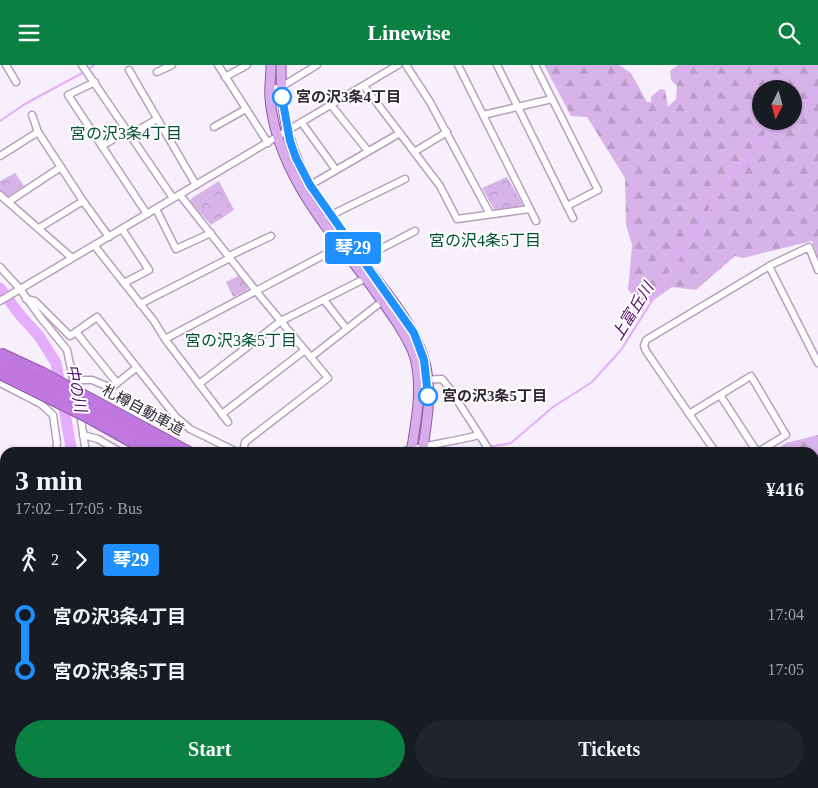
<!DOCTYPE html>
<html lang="en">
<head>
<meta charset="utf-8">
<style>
  :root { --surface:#171b24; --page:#20242c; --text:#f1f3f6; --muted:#9ea1a6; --accent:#0b8043 }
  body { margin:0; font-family:"Times New Roman","Noto Sans JP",serif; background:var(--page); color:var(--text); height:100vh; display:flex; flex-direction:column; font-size:19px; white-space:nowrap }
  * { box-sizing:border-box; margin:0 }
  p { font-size:16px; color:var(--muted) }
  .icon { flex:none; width:28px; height:28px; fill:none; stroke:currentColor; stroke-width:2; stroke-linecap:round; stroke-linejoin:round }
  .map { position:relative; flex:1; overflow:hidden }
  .details { position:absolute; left:0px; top:382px; width:819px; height:341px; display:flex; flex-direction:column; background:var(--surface); border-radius:15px 15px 0 0; box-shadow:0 1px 4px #0004 }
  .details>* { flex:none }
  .badge { padding:0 10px; border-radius:4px; font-size:18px; line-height:32px }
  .needle { width:32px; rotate:186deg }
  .controls { position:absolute; left:752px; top:15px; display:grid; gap:10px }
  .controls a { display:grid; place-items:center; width:50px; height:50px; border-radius:50%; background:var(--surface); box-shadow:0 1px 4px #0004; font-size:25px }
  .map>.badge { position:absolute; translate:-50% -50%; box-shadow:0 0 0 2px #fff }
  .legs { display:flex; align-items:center; gap:8px; height:55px; padding:0 15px; font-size:16px }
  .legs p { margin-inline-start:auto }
  .summary { display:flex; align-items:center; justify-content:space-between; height:85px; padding:0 15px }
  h1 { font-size:28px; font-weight:600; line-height:38px }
  .cta { display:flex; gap:10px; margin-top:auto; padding:10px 15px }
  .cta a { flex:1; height:58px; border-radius:30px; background:var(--accent); color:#fff; font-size:20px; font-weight:600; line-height:58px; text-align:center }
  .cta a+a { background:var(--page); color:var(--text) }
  ul { padding:0 15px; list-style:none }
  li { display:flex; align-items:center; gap:18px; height:55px; font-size:19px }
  li i { display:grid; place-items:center; width:8px; height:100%; margin:0 6px; background:currentColor }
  li i::after { content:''; width:12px; height:12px; margin:-6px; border:4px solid; border-radius:50%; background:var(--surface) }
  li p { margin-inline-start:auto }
  li:first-child i { background:linear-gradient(#0000 50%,currentColor 0) }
  li:last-child i { background:linear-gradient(currentColor 50%,#0000 0) }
  header { display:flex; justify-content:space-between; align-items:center; height:65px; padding:0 15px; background:var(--accent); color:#fff; font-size:22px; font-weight:600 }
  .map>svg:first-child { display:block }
</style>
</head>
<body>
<header><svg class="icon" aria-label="menu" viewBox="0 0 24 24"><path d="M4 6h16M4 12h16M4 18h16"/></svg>Linewise<svg class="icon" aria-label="search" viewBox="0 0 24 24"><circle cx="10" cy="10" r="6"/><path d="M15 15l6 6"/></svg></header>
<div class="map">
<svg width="818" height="723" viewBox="0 0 818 723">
  <defs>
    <pattern id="forest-firs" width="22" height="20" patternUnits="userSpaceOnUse" patternTransform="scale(1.25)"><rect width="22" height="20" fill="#d8b3e9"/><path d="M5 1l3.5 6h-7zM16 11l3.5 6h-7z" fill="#ba9ac8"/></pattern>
    <pattern id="park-crowns" width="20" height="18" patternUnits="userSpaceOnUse" patternTransform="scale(1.25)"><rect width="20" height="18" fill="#d8b3e9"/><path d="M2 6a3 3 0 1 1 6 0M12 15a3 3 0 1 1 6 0" fill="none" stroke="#ba9ac8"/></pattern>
  </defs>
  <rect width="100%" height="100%" fill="#f8effc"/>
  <g fill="url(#forest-firs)" fill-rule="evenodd">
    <path d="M544 0H619L631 8 647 37H651V32L660 24 665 25 668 42 676 34 677 21 671 15 670 6 678 0H818V193L812 176 743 193 735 191 696 225 672 222 651 237 638 235 628 225 632 180 626 160 625 113 587 52 571 51ZM761 24H794V56H761Z"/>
    <polygon points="818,370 818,723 812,723 811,719 814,719 814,388 772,387 786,378"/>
  </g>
  <g fill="url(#park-crowns)">
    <polygon points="15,108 24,121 7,132 0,127 0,116"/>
    <polygon points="507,112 523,140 522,141 496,145 493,143 482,123"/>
    <polygon points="219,116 234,145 211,160 190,136 192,133"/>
    <polygon points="240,210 248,223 247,226 233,232 226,217"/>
  </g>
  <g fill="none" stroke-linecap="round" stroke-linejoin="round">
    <g stroke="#e3adfc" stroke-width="2">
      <polyline points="88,5 94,0"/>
      <polyline points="794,45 818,26"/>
      <polyline points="0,56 25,39 84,7"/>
      <polyline points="454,388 511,378 553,342 592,317 621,285 730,112 769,65 780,56"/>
      <polyline points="57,723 58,719"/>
    </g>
    <g stroke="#e3adfc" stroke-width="11">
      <polyline points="0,223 20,250 39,271 56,298 72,388"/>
      <polyline points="252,719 256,723"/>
    </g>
    <g stroke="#b5a0be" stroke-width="9">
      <g id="minor">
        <polyline points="6,0 16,17"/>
        <polyline points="82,0 173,133"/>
        <polyline points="218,0 268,78"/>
        <polyline points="406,0 430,37 490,149"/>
        <polyline points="458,0 536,156"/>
        <polyline points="497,0 573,153"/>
        <polyline points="535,0 598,125 567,141"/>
        <polyline points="129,5 196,120"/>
        <polyline points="157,7 172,0"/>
        <polyline points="225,12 247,0"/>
        <polyline points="95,17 68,30 147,149"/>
        <polyline points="364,21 440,121 457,154 530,144"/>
        <polyline points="270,25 281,22 317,0"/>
        <polyline points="331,40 368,86"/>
        <polyline points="32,50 38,67 83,136 109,172"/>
        <polyline points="483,50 552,34"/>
        <polyline points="302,58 336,105"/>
        <polyline points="214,62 246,44"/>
        <polyline points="130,70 157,54"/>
        <polyline points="102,81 127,66"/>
        <polyline points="414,87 447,67"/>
        <polyline points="0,91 38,67"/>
        <polyline points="307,122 400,68"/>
        <polyline points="0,130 72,193"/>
        <polyline points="180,130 256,226 328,313 245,377 243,388"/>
        <polyline points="8,137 61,102"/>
        <polyline points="156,144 176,184 211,168"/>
        <polyline points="327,152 405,114"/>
        <polyline points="39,163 83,136"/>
        <polyline points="122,164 149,205 124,218"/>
        <polyline points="94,180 154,256 165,274 228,357"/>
        <polyline points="229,191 271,171"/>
        <polyline points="361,194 415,166"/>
        <polyline points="769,201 818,298"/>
        <polyline points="0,202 20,224 41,253 67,285 76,328"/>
        <polyline points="26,234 35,236 70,271 97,252 176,352 190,364 239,388"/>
        <polyline points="324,235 346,263"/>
        <polyline points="0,236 398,0"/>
        <polyline points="140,239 230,193"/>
        <polyline points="76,267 117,318"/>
        <polyline points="165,274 343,180"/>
        <polyline points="311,292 385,234"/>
        <polyline points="75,315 92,315 111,323 136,303"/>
        <polyline points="418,315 442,314 450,324 491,388"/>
        <polyline points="0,318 41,339 53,350 57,378 56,385 53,388"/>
        <polyline points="199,319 281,256 368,212"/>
        <polyline points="720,330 757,387"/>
        <polyline points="80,348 86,388"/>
        <polyline points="222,349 305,285"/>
        <polyline points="689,349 751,311 786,370 756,388"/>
        <polyline points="83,370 98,374 122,388"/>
        <path d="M398 388C424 380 452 377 479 370"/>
        <polyline points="716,388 646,286 644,281 646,275 771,200 809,182 818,205"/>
        <polyline points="0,423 5,429"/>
        <polyline points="0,441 5,436"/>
        <polyline points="0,708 5,713"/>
        <polyline points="408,719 410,723"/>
        <polyline points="434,719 436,723"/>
        <polyline points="476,719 478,723"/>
        <polyline points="662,719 667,723"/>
        <polyline points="737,719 741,723"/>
        <polyline points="5,723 7,719"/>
        <polyline points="46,723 47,719"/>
        <polyline points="154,723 158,719"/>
        <polyline points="416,723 423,719"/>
        <polyline points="598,723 605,719"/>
        <polyline points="726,723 728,719"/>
      </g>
    </g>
    <g stroke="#8d5ba2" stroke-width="11">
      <g id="major">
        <path d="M271 0C271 11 269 23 270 34 277 108 329 165 372 222 385 240 409 272 415 293 423 325 416 356 411 388"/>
        <path d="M281 0C281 23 282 46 288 68 302 123 344 170 378 216 396 240 415 264 424 294 433 324 427 357 422 388"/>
        <polyline points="275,723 283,719"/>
        <polyline points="299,723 306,719"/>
      </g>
    </g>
    <g stroke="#8d5ba2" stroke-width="12">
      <g id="highway">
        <polyline points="0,549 5,554"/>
        <polyline points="0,563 5,568"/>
        <polyline points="163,719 167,723"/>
        <polyline points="172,719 176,723"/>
        <polyline points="695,719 700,723"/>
        <polyline points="711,719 716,723"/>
      </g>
    </g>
    <use href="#minor" stroke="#fff" stroke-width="6"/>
    <use href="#major" stroke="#d9adec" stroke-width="9"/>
    <use href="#highway" stroke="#c077df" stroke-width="10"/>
    <g stroke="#8d5ba2" stroke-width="12" stroke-linecap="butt">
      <g id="highway-bridge">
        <polyline points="0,288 43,308 191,388"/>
        <polyline points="0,298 52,324 170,388"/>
        <polyline points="0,309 87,352 151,388"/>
      </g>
    </g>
    <use href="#highway-bridge" stroke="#c077df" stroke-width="10"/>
  </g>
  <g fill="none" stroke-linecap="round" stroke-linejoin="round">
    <g stroke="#fff" stroke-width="11">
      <polyline id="line-1" points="282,32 290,76 296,93 310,120 414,268 424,295 428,331"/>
    </g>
    <use href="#line-1" stroke="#1e90ff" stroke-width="8"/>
  </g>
  <g fill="#fff" stroke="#1e90ff" stroke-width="2.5">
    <circle cx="282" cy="32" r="9"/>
    <circle cx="428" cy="331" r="9"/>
  </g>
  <g text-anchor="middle" stroke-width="4" stroke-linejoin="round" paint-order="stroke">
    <g font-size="15" font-weight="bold" fill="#2f2732" stroke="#fff" text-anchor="start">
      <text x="296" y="37">宮の沢3条4丁目</text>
      <text x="442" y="336">宮の沢3条5丁目</text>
    </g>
    <g font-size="15" fill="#2f2732" stroke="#fff">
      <text transform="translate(143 345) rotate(28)" y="5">札樽自動車道</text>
    </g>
    <g font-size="16" fill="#004f37" stroke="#fff">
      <text x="126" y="74">宮の沢3条4丁目</text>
      <text x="485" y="181">宮の沢4条5丁目</text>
      <text x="241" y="281">宮の沢3条5丁目</text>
    </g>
    <g font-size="16" font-style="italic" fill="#530c6b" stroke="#fff">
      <text transform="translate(632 246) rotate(-58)" y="6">上富丘川</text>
      <text transform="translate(77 323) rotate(79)" y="6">中の川</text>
    </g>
  </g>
</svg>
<div class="controls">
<a><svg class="needle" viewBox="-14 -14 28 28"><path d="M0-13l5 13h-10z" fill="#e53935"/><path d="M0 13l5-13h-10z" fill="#9ea1a6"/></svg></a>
</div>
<b class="badge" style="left:353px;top:183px;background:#1e90ff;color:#fff">琴29</b>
<section class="details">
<div class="summary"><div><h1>3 min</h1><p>17:02 – 17:05 · Bus</p></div><b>¥416</b></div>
<div class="legs"><svg class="icon" aria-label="walk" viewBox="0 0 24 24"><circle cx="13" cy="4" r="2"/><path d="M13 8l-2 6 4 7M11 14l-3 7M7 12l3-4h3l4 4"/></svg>2<svg class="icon" aria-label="forward" viewBox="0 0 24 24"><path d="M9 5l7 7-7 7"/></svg><b class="badge" style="background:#1e90ff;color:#fff">琴29</b></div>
<ul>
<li><i style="color:#1e90ff"></i><b>宮の沢3条4丁目</b><p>17:04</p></li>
<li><i style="color:#1e90ff"></i><b>宮の沢3条5丁目</b><p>17:05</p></li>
</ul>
<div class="cta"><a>Start</a><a>Tickets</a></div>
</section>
</div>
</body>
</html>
